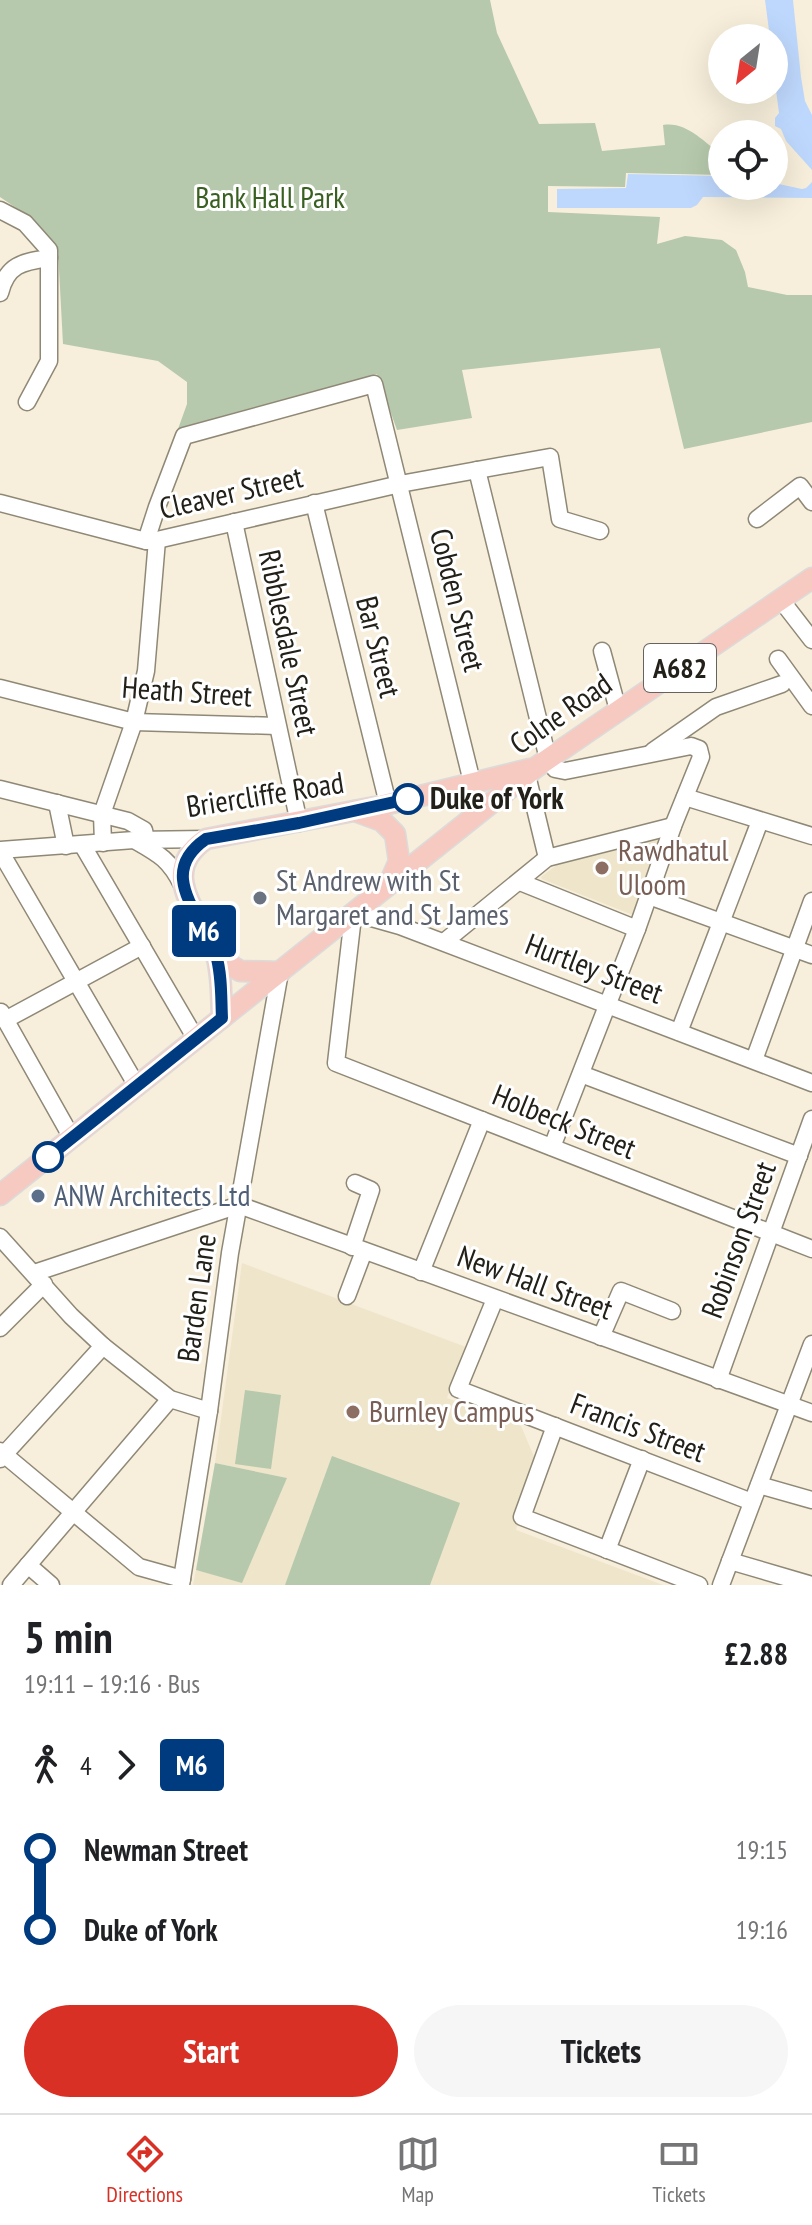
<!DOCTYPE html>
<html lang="en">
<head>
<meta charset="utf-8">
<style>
  :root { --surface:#fff; --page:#f6f6f6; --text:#202124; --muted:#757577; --line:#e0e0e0; --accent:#d93025 }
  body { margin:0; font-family:"PT Sans Narrow",sans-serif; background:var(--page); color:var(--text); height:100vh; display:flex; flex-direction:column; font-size:30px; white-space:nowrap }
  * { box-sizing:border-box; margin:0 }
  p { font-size:26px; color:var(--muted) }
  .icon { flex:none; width:44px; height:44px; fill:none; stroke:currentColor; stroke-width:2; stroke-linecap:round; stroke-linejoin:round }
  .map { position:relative; height:1585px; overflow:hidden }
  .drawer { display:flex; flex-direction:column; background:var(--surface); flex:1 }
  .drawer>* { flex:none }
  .badge { padding:0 16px; border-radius:6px; font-size:28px; line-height:52px }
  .needle { width:52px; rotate:210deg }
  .fabs { position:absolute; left:708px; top:24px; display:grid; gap:16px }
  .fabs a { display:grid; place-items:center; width:80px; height:80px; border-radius:50%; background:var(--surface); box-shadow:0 8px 32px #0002; font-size:40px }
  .map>.badge { position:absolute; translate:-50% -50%; box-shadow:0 0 0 4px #fff }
  .legs { display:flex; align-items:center; gap:12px; height:88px; padding:0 24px; font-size:26px }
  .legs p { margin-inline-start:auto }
  .overview { display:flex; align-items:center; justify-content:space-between; height:136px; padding:0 24px }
  h1 { font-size:44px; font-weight:700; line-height:60px }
  .primary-button { display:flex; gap:16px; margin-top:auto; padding:16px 24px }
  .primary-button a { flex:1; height:92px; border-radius:48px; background:var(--accent); color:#fff; font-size:32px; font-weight:700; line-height:92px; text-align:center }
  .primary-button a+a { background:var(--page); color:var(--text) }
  ul { padding:0 24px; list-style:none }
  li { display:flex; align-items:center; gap:28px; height:80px; font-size:30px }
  li i { display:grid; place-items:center; width:12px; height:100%; margin:0 10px; background:currentColor }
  li i::after { content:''; width:20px; height:20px; margin:-10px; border:6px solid; border-radius:50%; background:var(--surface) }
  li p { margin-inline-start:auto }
  li:first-child i { background:linear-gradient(#0000 50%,currentColor 0) }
  li:last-child i { background:linear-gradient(currentColor 50%,#0000 0) }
  .tab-bar { display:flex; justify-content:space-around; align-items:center; height:112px; border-top:2px solid var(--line); background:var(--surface); font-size:22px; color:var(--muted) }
  .tab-bar a { display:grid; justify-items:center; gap:4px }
  .tab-bar .active { color:var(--accent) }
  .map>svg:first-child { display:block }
</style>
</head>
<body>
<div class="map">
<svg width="812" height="1585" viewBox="0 0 812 1585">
  <rect width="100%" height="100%" fill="#f7efdb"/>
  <g fill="#efe5ca">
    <polygon points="662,837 633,915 542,879 541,877 566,858"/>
    <polygon points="242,1263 466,1347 447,1398 521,1426 535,1459 514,1513 518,1523 516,1530 663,1585 193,1585 196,1570 242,1582 287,1478 215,1463"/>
  </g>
  <g fill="#b6c9ac">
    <path d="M0 0H490L497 33 539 124 595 123 602 151 665 145 663 125C686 121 704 142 722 155V175L626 173 625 187 548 186V212L660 217 657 244 685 236 722 240 736 250 745 272 748 287 787 295H812V422L684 449 660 348 462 370 472 418 397 430 377 374 178 429 187 404V382L158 361 63 344 58 250 31 218 0 197Z"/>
    <polygon points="245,1390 281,1395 271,1469 235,1464"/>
    <polygon points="332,1456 460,1503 430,1585 285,1585"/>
    <polygon points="215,1463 287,1478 242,1583 196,1570"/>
  </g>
  <g fill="#bed8fd">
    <polygon points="765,0 793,0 801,77 805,101 812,115 812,170 786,141 781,129 775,126 775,118 779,113 774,75 774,38 770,38"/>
    <polygon points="628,174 722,176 722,186 774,186 774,183 802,189 806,188 812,182 812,198 703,197 697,205 691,208 557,208 557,189 626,188"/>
  </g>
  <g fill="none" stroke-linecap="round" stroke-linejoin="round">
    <g stroke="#8f8876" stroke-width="19">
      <g id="minor">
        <polyline points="0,210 25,223 49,250 49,361 27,402"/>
        <path d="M0 293C7 264 23 262 49 258"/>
        <polyline points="477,470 548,759 555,769 565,771 691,746 699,749 701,757 673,826 637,929 552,1147"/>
        <polyline points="0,503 146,541 157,540 400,484 550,457 560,519 600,531"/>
        <polyline points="314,503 388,804"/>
        <polyline points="757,519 800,486 812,502"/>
        <polyline points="234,522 299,823"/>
        <polyline points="146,541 157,507 184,436 374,384 472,782"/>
        <polyline points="781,600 812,640"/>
        <polyline points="602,651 618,710"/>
        <polyline points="778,659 812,706"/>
        <polyline points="0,688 134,722 277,726"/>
        <polyline points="653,751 716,707 782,684"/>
        <polyline points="527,775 547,858"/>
        <polyline points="0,789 128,821 144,830 146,840"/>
        <polyline points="685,797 812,836"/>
        <polyline points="57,803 66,846"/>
        <path d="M136 841C159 854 170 860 182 885"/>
        <polyline points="103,843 102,814 134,722 146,671 157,540"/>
        <polyline points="83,846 196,1039"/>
        <polyline points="0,850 134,840 206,839"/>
        <polyline points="0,851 137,1086"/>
        <polyline points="520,882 637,929"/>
        <polyline points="649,896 812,955"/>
        <polyline points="354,913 400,926 812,1083"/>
        <polyline points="348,917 352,925 336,1063 812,1249"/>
        <polyline points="444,942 547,858 673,826"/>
        <polyline points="1,1012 72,1138"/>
        <polyline points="5,1020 142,946"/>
        <polyline points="679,1032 760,821"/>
        <polyline points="754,1060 812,901"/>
        <polyline points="581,1074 799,1156"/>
        <polyline points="239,1205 812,1413"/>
        <polyline points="0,1237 71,1316 103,1346 170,1399 209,1411"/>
        <polyline points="352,1247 371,1190 355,1183"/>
        <polyline points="421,1272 482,1120"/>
        <polyline points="34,1273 239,1205"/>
        <polyline points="347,1296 364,1251"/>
        <polyline points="495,1299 458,1389 752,1502"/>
        <polyline points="0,1328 44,1284"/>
        <polyline points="601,1337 621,1291 672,1311"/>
        <polyline points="718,1380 812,1119"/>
        <polyline points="555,1426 522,1517 699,1585"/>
        <polyline points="0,1451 139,1567 182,1579"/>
        <polyline points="0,1459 103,1346"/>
        <polyline points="759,1485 812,1500"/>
        <polyline points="607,1550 642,1459"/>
        <polyline points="730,1561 812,1585"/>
        <polyline points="28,1565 51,1585"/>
        <polyline points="11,1585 170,1399"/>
        <polyline points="181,1585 209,1411 230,1253 280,972"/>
        <polyline points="721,1585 812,1344"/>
      </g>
    </g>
    <g stroke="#dcdbda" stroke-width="23">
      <g id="major">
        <polyline points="355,811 382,821 395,834 399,861 389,884"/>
        <polyline points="216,956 240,971 280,972"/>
        <path d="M222 1018C221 998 222 975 216 955 202 914 155 874 206 839L380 806 530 769"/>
        <polyline points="0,1195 535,768 812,578"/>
      </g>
    </g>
    <use href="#minor" stroke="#fff" stroke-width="16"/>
    <use href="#major" stroke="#f6c9c1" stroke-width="20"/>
  </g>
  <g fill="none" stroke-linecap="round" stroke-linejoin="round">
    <g stroke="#fff" stroke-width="18">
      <path id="line-1" d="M48 1157 222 1018C221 998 222 975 216 955 202 914 155 874 206 839L299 823 408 799"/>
    </g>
    <use href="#line-1" stroke="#003b80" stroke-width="12"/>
  </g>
  <g fill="#fff" stroke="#003b80" stroke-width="4">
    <circle cx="408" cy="799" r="14"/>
    <circle cx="48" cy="1157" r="14"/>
  </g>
  <g fill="#8d6e63" stroke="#fff" stroke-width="3">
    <circle cx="602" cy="868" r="8"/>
    <circle cx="353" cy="1412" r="8"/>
  </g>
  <circle fill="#6b7280" stroke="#fff" stroke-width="3" cx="260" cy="898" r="8"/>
  <circle fill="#5c6f8a" stroke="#fff" stroke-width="3" cx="38" cy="1196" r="8"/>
  <g text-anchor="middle" stroke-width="6" stroke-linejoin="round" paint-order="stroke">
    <rect fill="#fff" stroke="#64635d" stroke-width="2" x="644" y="644" width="72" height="48" rx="6"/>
    <g font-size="28" font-weight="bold" fill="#222018">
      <text x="680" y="678">A682</text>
    </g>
    <g font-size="30" fill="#396020" stroke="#fff">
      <text x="270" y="208">Bank Hall Park</text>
    </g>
    <g font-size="30" fill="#222018" stroke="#fff">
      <text transform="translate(231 493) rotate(-13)" y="10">Cleaver Street</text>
      <text transform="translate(457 600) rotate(76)" y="10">Cobden Street</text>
      <text transform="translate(288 643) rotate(78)" y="10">Ribblesdale Street</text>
      <text transform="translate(378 647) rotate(76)" y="10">Bar Street</text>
      <text transform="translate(187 692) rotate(4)" y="10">Heath Street</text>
      <text transform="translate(561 714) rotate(-35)" y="10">Colne Road</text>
      <text transform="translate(265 795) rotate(-9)" y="10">Briercliffe Road</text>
      <text transform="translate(594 969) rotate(21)" y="10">Hurtley Street</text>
      <text transform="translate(564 1122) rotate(22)" y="10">Holbeck Street</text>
      <text transform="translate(739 1240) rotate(-70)" y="10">Robinson Street</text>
      <text transform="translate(535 1283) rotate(20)" y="10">New Hall Street</text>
      <text transform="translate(197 1298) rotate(-82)" y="10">Barden Lane</text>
      <text transform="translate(638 1428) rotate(21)" y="10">Francis Street</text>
    </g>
    <g font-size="30" font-weight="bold" fill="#222018" stroke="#fff" text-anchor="start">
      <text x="430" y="809">Duke of York</text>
    </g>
    <g font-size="30" fill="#785e54" stroke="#fff" text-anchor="start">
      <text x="618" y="861">Rawdhatul<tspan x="618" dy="34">Uloom</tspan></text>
      <text x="369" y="1422">Burnley Campus</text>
    </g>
    <g font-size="30" fill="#5b616d" stroke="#fff" text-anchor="start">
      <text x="276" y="891">St Andrew with St<tspan x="276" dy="34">Margaret and St James</tspan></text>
    </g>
    <g font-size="30" fill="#4e5e75" stroke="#fff" text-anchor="start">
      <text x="54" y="1206">ANW Architects Ltd</text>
    </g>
  </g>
</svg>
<div class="fabs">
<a><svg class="needle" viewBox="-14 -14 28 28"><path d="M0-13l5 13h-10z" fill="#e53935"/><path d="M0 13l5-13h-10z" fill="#757577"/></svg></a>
<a><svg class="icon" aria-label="locate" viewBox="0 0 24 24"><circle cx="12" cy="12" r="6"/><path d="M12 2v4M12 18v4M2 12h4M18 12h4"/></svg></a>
</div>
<b class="badge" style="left:204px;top:931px;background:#003b80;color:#fff">M6</b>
</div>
<section class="drawer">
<div class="overview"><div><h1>5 min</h1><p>19:11 – 19:16 · Bus</p></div><b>£2.88</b></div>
<div class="legs"><svg class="icon" aria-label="walk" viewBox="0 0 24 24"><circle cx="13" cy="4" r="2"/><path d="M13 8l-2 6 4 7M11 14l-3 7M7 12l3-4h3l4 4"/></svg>4<svg class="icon" aria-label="forward" viewBox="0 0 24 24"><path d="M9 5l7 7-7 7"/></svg><b class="badge" style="background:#003b80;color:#fff">M6</b></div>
<ul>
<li><i style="color:#003b80"></i><b>Newman Street</b><p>19:15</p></li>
<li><i style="color:#003b80"></i><b>Duke of York</b><p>19:16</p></li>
</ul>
<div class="primary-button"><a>Start</a><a>Tickets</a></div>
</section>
<nav class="tab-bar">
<a class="active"><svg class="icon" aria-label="directions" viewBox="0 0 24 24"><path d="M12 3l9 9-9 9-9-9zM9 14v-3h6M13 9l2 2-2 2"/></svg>Directions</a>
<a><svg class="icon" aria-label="map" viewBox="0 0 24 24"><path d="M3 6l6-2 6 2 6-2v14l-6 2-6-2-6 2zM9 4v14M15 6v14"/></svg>Map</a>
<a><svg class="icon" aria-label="tickets" viewBox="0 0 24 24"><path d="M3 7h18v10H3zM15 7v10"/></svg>Tickets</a>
</nav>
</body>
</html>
